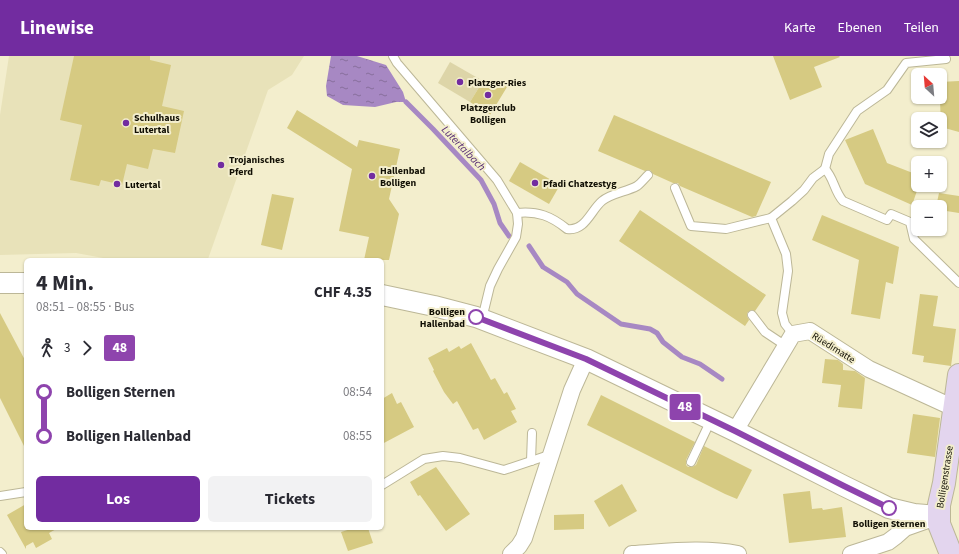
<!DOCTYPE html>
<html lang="de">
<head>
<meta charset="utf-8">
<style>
  :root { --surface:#fff; --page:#f2f2f3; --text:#2b2b33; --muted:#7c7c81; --accent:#722ca0 }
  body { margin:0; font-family:"Source Sans 3",sans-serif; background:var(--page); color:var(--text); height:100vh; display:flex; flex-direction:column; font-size:15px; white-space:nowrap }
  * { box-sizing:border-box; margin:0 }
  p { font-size:13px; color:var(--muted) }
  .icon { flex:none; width:22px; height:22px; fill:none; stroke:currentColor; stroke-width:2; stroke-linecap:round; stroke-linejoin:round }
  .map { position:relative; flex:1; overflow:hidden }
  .details { position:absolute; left:24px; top:202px; width:360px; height:272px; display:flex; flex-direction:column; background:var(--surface); border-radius:6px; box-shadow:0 1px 3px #0004 }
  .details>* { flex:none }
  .badge { padding:0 8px; border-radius:3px; font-size:14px; line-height:26px }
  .needle { width:26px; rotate:334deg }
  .fabs { position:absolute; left:911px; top:12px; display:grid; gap:8px }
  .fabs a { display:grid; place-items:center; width:36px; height:36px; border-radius:6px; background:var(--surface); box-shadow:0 1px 3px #0004; font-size:20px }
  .map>.badge { position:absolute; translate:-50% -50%; box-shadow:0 0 0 2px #fff }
  .legs { display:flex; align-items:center; gap:6px; height:44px; padding:0 12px; font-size:13px }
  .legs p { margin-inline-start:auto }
  .headline { display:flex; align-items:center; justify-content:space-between; height:68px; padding:0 12px }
  h1 { font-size:22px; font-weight:700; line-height:30px }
  .primary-button { display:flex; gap:8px; margin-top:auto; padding:8px 12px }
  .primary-button a { flex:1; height:46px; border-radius:6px; background:var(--accent); color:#fff; font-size:16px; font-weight:700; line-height:46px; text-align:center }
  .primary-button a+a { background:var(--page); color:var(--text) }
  ul { padding:0 12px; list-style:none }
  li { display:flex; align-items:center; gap:14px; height:44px; font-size:15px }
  li i { display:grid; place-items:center; width:6px; height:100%; margin:0 5px; background:currentColor }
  li i::after { content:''; width:10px; height:10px; margin:-5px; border:3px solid; border-radius:50%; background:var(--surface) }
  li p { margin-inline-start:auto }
  li:first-child i { background:linear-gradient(#0000 50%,currentColor 0) }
  li:last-child i { background:linear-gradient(currentColor 50%,#0000 0) }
  header { display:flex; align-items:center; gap:24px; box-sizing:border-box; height:56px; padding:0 20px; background:var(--accent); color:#fff }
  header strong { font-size:19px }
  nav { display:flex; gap:22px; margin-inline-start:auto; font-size:14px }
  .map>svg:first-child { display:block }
</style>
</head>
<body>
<header>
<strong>Linewise</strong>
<nav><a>Karte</a><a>Ebenen</a><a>Teilen</a></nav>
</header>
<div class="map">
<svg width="959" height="498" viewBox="0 0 959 498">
  <defs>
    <pattern id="water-ripples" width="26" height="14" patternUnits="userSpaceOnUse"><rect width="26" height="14" fill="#a788c3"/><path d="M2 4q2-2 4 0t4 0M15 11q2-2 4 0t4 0" fill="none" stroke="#876e9c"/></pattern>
  </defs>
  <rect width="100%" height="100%" fill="#f3eecd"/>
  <polygon fill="#e8e2b9" points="9,0 304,0 292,19 268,34 208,203 196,204 114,204 76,197 0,199 0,59"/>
  <polygon fill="#ddd5a8" points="450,6 483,25 470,46 438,27"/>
  <polygon fill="url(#water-ripples)" points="331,0 357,0 386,9 403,36 406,46 396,46 375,51 343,49 327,40 326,30"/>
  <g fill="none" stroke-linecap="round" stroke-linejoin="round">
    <g stroke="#a788c3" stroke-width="5">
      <polyline points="406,46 433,73 481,124 494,148 500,167 509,180"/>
      <polyline points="529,190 543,211 567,226 577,238 621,268 650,273 657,277 663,286 682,301 700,308 722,323"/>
    </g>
  </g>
  <g fill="#d6ca82">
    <polygon points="74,0 150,0 150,4 171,9 162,50 184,55 175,97 153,93 148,113 127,108 122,129 101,124 99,130 70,124 82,69 60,64"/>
    <polygon points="773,0 839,0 840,1 814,11 822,31 790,44"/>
    <polygon points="494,24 507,31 490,59 470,46 483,25 490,29"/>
    <polygon points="959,25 959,76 941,71 940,44 940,26"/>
    <polygon points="297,54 357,91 359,84 400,93 389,143 399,158 389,204 364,204 369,181 339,175 352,113 287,72"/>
    <polygon points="614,59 771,126 756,160 752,161 680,130 678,127 673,127 653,118 650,114 645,115 598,95"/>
    <polygon points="873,73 887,107 918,119 918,132 912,149 865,128 845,84"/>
    <polygon points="520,106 560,129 549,148 509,125"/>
    <polygon points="939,137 959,140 959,157 940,154 940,151 936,151"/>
    <polygon points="272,138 294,142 282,194 261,189"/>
    <polygon points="640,154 766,239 755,255 751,254 747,257 747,260 749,264 745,270 619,185"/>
    <polygon points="822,159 899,191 893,228 886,226 880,263 851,258 859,204 812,184"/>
    <polygon points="920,238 938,240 933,270 956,273 951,310 923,306 924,300 912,298"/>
    <polygon points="0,257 26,306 26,394 0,342"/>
    <polygon points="471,287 491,324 495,322 504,338 507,336 516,353 511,355 517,366 484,384 478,372 473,374 457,345 453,348 444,336 433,315 434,314 428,302 447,292 449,296 459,290 461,293"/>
    <polygon points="825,303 838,304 843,308 843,314 855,315 865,322 862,353 838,351 841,329 822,327"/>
    <polygon points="392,337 397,348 401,346 414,371 382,388 382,343"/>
    <polygon points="601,339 695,386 686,404 686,409 688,411 692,411 696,409 704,390 752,414 737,443 725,438 587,369"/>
    <polygon points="913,358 940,362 935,401 907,397"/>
    <polygon points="436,411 470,458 446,475 420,439 418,440 410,426"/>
    <polygon points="622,428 637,455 609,471 594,445"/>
    <polygon points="810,435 812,453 822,452 823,454 842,451 846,481 789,487 783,438"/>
    <polygon points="26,448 26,472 58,472 49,477 52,483 36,492 33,486 26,490 26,493 7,459"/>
    <polygon points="584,458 584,473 554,474 554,459"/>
    <polygon points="354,472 368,472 373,487 348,495 341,476"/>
  </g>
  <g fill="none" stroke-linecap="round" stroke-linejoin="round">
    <g stroke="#bcb797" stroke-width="10">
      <g id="service">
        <polyline points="393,0 397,7 497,124 517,157 518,168 516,181 498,213 490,230 482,263"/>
        <polyline points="825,113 829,98 857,55 887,34 906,7 946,3"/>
        <polyline points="675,132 691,170 726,173 771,162"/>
        <path d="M517 157C538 155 551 160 567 173 585 176 591 154 602 145 612 137 626 136 637 130 641 127 644 123 648 119"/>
        <polyline points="752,259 765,276 786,290"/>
        <path d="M793 278 785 268 782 257 788 215 786 198 771 162 792 145 804 134 813 122 825 113C834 122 834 135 843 145L887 164 891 158 910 166 914 183 959 227"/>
        <polyline points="531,405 532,377"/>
        <polyline points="691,406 711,364"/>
        <polyline points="382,429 424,403 443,400 460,402 504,414 552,398"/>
        <polyline points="0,440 26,436"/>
        <polyline points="0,496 2,498"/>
      </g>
    </g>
    <g stroke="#bcb797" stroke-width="18">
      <g id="minor">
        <polyline points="735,375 793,278 810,275 869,313 954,352"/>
        <polyline points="511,498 519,490 524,482 572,334 586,303"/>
        <path d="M632 498C666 496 703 491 738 498"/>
        <polyline points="851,498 888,486 896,480 905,472 936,461"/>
      </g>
    </g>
    <g stroke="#bcb797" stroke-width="22">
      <g id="tertiary">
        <polyline points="0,227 26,227"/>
        <polyline points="382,239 434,250 476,261 586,303 735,375 844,430 889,452 914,458 938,460"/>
      </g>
    </g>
    <g stroke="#bcb797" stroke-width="24">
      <polyline id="secondary" points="951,498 939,468 939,449 944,427 959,319"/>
    </g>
    <use href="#service" stroke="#fff" stroke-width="8"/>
    <use href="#minor" stroke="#fff" stroke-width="16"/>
    <use href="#tertiary" stroke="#fff" stroke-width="20"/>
    <use href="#secondary" stroke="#e3d5ee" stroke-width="22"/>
  </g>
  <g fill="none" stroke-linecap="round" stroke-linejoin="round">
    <g stroke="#fff" stroke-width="9">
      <polyline id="line-1" points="476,261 586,303 735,375 844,430 889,452"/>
    </g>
    <use href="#line-1" stroke="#8e44ad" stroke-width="6"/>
  </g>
  <g fill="#722ca0" stroke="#f3eecd" stroke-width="1.5">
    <circle cx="460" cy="26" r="4"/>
    <circle cx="488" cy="39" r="4"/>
    <circle cx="126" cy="67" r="4"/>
    <circle cx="221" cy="109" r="4"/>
    <circle cx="372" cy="120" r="4"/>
    <circle cx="535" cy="127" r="4"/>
    <circle cx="117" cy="128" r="4"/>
  </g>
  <g fill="#fff" stroke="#8e44ad" stroke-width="2">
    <circle cx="476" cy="261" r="7"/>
    <circle cx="889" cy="452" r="7"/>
  </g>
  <g text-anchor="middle" stroke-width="4" stroke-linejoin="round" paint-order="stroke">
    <g font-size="10" font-weight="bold" fill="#110f04" stroke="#f3eecd" text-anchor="start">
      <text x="468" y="30">Platzger-Ries</text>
      <text x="488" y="55" text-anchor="middle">Platzgerclub<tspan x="488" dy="12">Bolligen</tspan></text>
      <text x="134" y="65">Schulhaus<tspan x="134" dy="12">Lutertal</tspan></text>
      <text x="229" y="107">Trojanisches<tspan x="229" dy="12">Pferd</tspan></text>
      <text x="380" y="118">Hallenbad<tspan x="380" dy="12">Bolligen</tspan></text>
      <text x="543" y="131">Pfadi Chatzestyg</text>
      <text x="125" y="132">Lutertal</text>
    </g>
    <g font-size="10" font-weight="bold" fill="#110f04" stroke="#f3eecd" text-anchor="end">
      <text x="465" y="259">Bolligen<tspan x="465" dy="12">Hallenbad</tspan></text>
      <text x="889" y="471" text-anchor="middle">Bolligen Sternen</text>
    </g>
    <g font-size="10" fill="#110f04" stroke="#f3eecd">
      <text transform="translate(834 291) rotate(32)" y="4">Rüedimatte</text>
      <text transform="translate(944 421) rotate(-81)" y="4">Bolligenstrasse</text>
    </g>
    <g font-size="11" font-style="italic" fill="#552b73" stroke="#f3eecd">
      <text transform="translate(464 92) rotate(46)" y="4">Lutertalbach</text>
    </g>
  </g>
</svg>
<div class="fabs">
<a><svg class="needle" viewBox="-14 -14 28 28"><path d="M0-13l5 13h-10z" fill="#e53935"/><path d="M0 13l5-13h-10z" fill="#7c7c81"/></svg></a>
<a><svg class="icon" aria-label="layers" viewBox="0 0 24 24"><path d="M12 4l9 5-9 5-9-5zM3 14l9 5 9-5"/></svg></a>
<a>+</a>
<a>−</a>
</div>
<b class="badge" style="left:685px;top:351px;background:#8e44ad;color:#fff">48</b>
<section class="details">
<div class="headline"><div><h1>4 Min.</h1><p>08:51 – 08:55 · Bus</p></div><b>CHF 4.35</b></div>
<div class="legs"><svg class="icon" aria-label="walk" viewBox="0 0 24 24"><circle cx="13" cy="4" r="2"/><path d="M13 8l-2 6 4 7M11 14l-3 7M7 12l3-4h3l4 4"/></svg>3<svg class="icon" aria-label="forward" viewBox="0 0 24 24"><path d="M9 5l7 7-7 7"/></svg><b class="badge" style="background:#8e44ad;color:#fff">48</b></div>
<ul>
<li><i style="color:#8e44ad"></i><b>Bolligen Sternen</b><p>08:54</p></li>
<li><i style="color:#8e44ad"></i><b>Bolligen Hallenbad</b><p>08:55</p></li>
</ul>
<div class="primary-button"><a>Los</a><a>Tickets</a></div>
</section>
</div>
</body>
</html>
